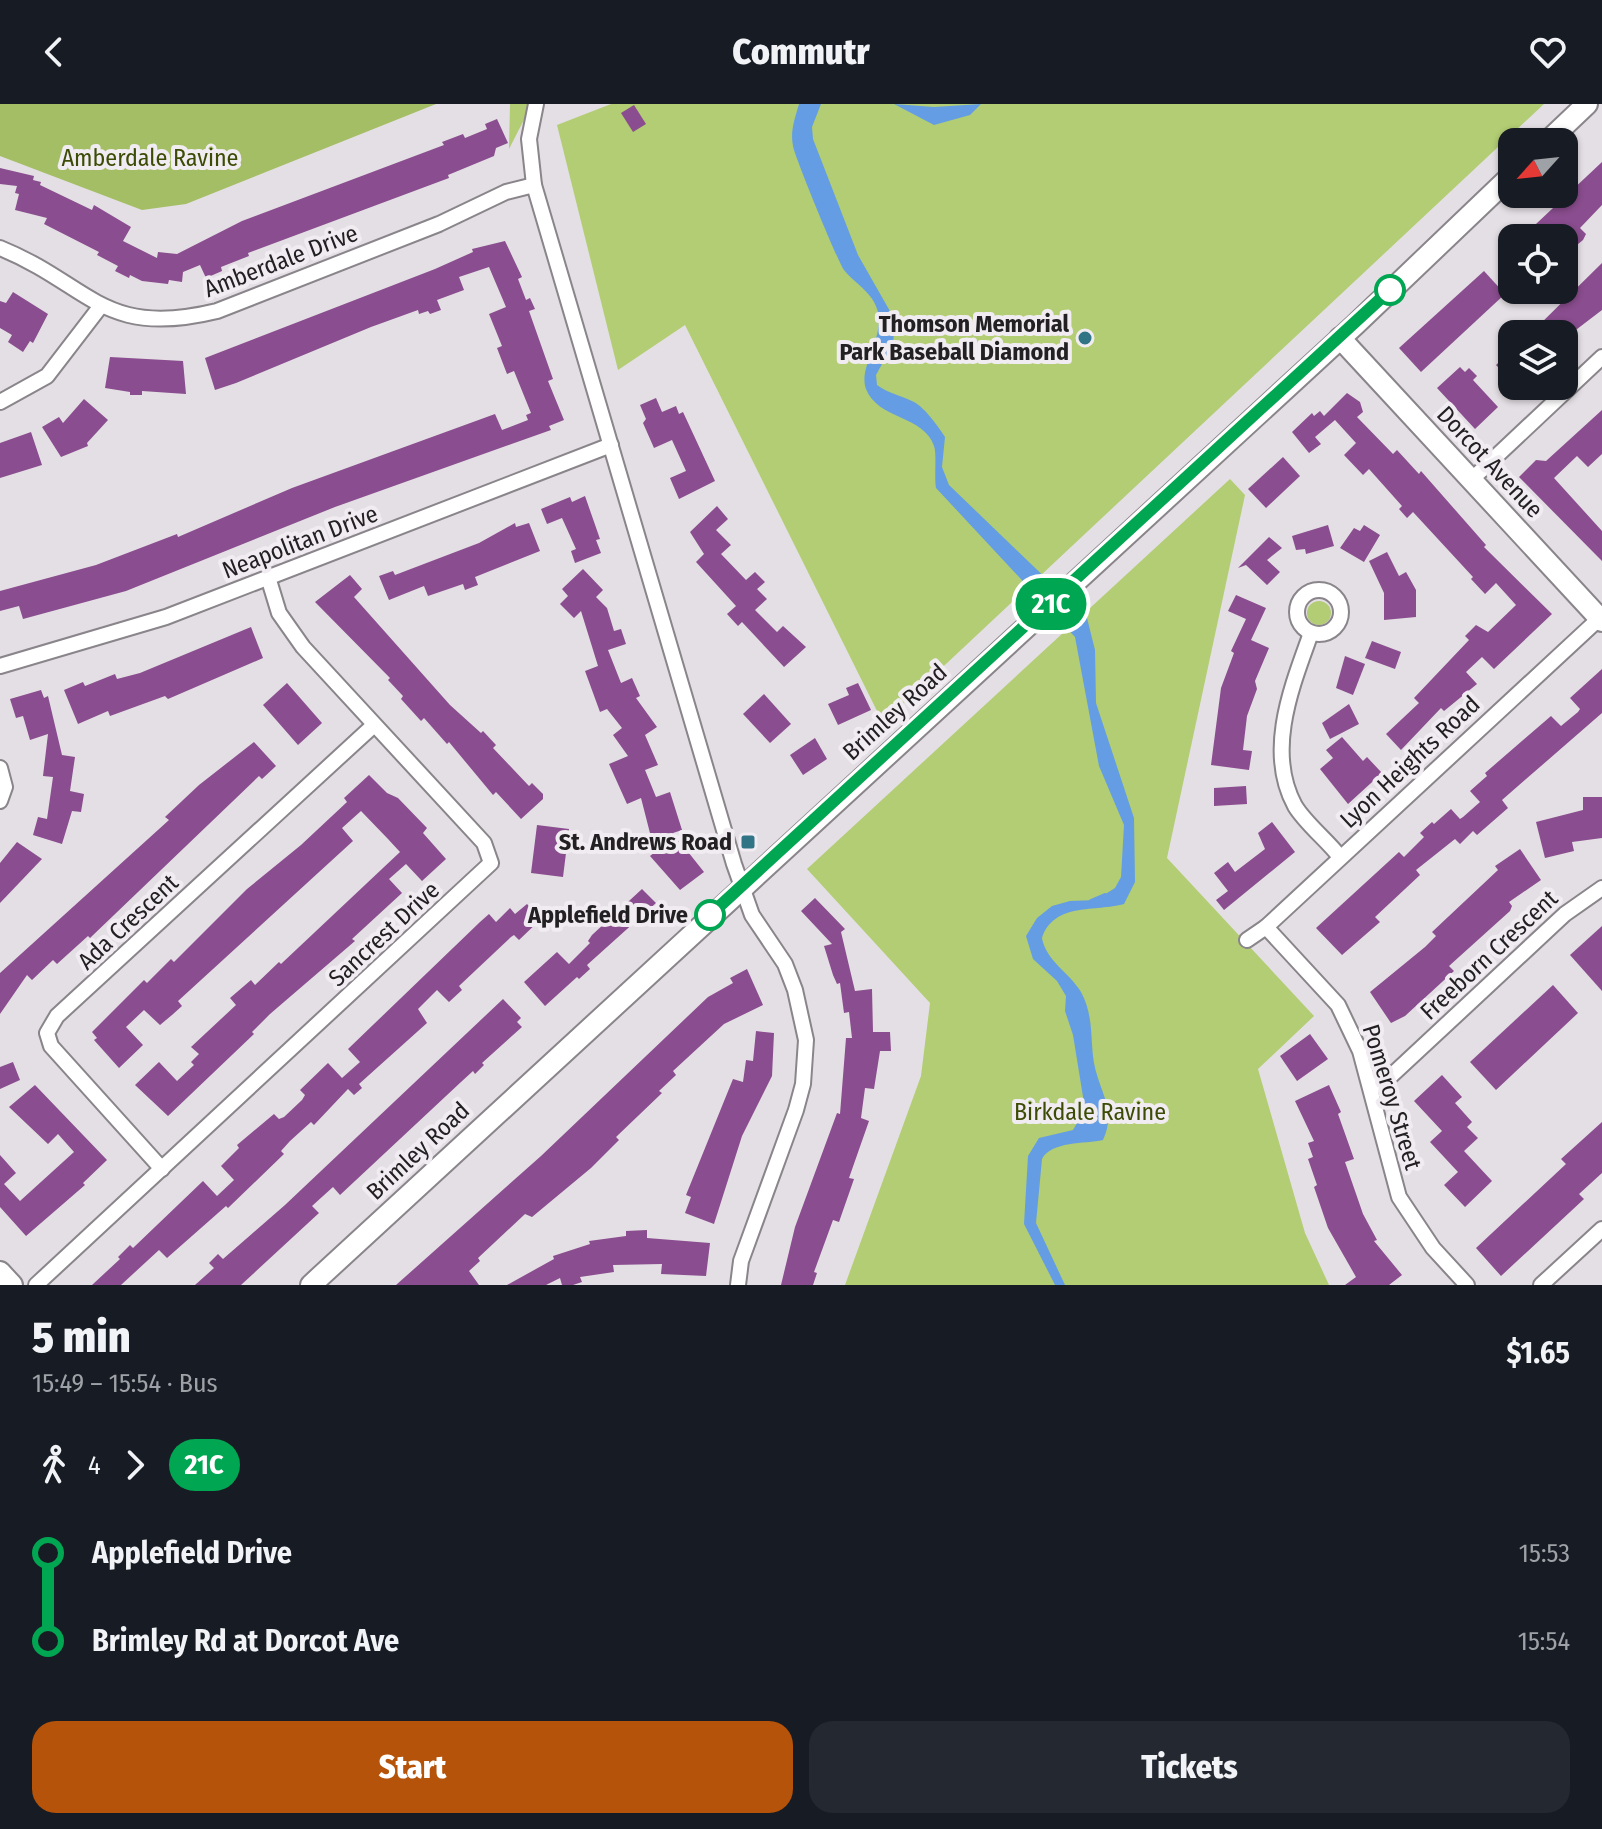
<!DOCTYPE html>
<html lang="en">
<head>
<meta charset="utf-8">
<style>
  :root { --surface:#171b24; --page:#242831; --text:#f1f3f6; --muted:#9ea1a6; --accent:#b45309 }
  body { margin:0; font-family:"Fira Sans Condensed",sans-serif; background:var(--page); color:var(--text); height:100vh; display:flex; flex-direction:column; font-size:30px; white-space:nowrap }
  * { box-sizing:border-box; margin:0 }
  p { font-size:26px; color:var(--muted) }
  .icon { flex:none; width:44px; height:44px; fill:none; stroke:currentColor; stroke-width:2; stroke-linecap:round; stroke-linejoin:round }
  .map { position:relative; height:1181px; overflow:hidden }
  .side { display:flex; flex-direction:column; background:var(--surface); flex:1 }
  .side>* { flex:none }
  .badge { padding:0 16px; border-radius:26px; font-size:28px; line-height:52px }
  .needle { width:52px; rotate:243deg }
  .buttons { position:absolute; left:1498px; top:24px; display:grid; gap:16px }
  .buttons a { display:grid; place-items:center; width:80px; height:80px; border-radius:16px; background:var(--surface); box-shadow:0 2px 6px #0004; font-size:40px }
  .map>.badge { position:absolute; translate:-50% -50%; box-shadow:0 0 0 4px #fff }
  .legs { display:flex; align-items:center; gap:12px; height:88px; padding:0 32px; font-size:26px }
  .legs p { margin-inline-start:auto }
  .summary { display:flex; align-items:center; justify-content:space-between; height:136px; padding:0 32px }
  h1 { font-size:44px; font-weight:800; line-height:60px }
  .action { display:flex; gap:16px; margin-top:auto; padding:16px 32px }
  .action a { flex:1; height:92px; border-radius:24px; background:var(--accent); color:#fff; font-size:32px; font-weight:800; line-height:92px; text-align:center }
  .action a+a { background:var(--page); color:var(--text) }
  ul { padding:0 32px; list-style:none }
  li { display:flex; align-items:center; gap:28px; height:88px; font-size:30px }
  li i { display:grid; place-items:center; width:12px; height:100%; margin:0 10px; background:currentColor }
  li i::after { content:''; width:20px; height:20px; margin:-10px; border:6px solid; border-radius:50%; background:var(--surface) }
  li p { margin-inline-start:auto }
  li:first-child i { background:linear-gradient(#0000 50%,currentColor 0) }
  li:last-child i { background:linear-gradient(currentColor 50%,#0000 0) }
  header { display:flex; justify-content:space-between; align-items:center; height:104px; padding:0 32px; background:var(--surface); font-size:36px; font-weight:800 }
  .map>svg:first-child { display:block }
</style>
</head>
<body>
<header><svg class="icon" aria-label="back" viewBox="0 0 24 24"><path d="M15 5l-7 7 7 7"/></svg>Commutr<svg class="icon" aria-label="heart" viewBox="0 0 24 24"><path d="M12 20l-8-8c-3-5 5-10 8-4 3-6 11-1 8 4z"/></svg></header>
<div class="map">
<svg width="1602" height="1181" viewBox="0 0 1602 1181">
  <rect width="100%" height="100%" fill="#e4dfe4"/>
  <g fill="#b2cd73">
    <polygon points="510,0 532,0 509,45"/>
    <polygon points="611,0 1544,0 883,619 685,221 618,266 557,21"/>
    <polygon points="1230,375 1245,391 1167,754 1314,912 1258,965 1305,1129 1329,1181 845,1181 921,972 930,899 807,765"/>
    <circle cx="1319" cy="509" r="12"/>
  </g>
  <polygon fill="#a3be64" points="0,0 436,0 186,100 142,106 0,52"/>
  <g fill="#649de3">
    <path d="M799 0H821L812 23 813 35 858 151 895 216 893 240 876 271 877 281C889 290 901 291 914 298 925 304 938 322 945 333L942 363 949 381 1087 514 1095 546 1096 599 1134 714 1135 778 1124 800C1096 808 1054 798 1042 834 1046 857 1069 868 1081 888 1094 912 1090 935 1094 959 1099 987 1117 1006 1103 1036 1085 1040 1051 1037 1042 1055L1036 1119 1065 1181H1055L1024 1120 1028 1052 1039 1034 1073 1026 1085 1005 1073 931 1065 907 1066 892 1057 877 1033 855 1026 832 1037 814 1052 802 1070 797 1096 796 1115 784 1121 773 1124 721 1099 662 1075 533 936 384C934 372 937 350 934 342 924 311 878 316 866 285 858 264 884 235 878 208 873 188 856 181 844 166 839 160 794 51 793 42 790 27 795 14 799 0Z"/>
    <polygon points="894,0 934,3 981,0 970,11 934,21"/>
  </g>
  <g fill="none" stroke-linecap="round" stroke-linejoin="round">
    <polyline stroke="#649de3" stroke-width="4" points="1091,797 1105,791"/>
  </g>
  <g fill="#8a4d8f">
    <polygon points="634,1 646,20 633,28 621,9"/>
    <polygon points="497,15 508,39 496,44 494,52 448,71 449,74 248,149 249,152 221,163 222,167 206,174 200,161 183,168 182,178 169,176 168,180 142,177 130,171 129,174 115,167 118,162 97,151 99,148 44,120 47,114 15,106 19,90 15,89 17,82 0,80 0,64 34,72 33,76 41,78 40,81 92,106 94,101 131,123 123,137 157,154 158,148 177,150 242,117 444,41 442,38 463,30 465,34 487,25 485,20"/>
    <polygon points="1602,58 1602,101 1580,124 1586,130 1583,136 1572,145 1564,134 1521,134"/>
    <polygon points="505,137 522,173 518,175 526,196 530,194 535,205 529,207 553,275 548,277 564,316 549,322 551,326 335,403 126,487 23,515 19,502 0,507 0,487 96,461 177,430 178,433 292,384 495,310 502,326 528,316 526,311 531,309 514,267 507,270 497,244 502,242 489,210 506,203 489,163 459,173 464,186 437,196 441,206 430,210 428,207 419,210 418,206 371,223 236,279 215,286 205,254 435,165 473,148 472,145"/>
    <polygon points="1602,159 1602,206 1564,235 1564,230 1530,230"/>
    <polygon points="1484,167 1505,190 1421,268 1399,244"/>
    <polygon points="13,188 48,210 33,239 30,237 23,248 8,238 12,231 0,224 0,197 6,199"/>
    <polygon points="1512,246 1512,278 1496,261"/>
    <polygon points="110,253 183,257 186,290 142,287 142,291 130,291 130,288 105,284"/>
    <polygon points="1460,263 1465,268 1469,264 1477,272 1473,276 1498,303 1475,325 1437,284"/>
    <polygon points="1347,289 1360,298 1363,308 1357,313 1393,350 1397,346 1419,370 1421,367 1486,441 1484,443 1552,510 1494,565 1482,553 1466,568 1477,580 1444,607 1441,604 1401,646 1386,630 1419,599 1414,594 1469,536 1465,532 1476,521 1488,528 1516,501 1496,479 1485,490 1471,475 1473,473 1413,408 1407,414 1399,405 1402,402 1369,365 1363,371 1344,351 1356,339 1335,316 1315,333 1321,340 1309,349 1292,328 1312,309 1314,312 1320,307 1324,312"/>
    <polygon points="656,294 662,308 676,302 679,310 683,308 715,377 679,395 670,374 686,367 672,336 654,344 643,319 646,315 640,301"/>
    <polygon points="84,295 108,316 87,339 88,342 61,353 42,323 59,313 63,319"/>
    <polygon points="1602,306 1602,350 1588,363 1577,352 1554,374 1602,427 1602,457 1519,373 1536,356 1546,357"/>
    <polygon points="31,328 42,361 0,374 0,339"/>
    <polygon points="1283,353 1300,372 1266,404 1248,385"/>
    <polygon points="585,392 600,435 596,436 601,449 575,459 571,447 576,445 562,414 547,420 541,405 570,393 572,398"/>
    <polygon points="717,402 728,415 716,426 731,441 721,450 746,476 755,468 765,478 757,485 767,495 755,506 777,528 783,522 806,543 784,563 742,518 738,522 727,510 736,502 696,458 704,450 690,428"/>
    <polygon points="515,419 516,423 529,419 540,447 475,473 478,481 465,486 463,480 428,492 424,482 389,496 379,472 393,467 395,471 479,439"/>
    <polygon points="1328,421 1334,442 1306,450 1305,445 1296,446 1292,432"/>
    <polygon points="1364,421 1380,431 1364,458 1340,444 1354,424 1360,427"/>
    <polygon points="1269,433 1282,444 1267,456 1280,468 1267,481 1246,461 1238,464"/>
    <polygon points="1387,448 1399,472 1406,468 1416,486 1416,513 1384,516 1384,489 1369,457"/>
    <polygon points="583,465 603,486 596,493 607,504 614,527 621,525 626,540 608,546 621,579 632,574 640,592 636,594 657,623 645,631 658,661 645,666 656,693 670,688 682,726 673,729 704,768 680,786 650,752 660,744 651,733 641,694 627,700 609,660 628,652 613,631 622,624 607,605 600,608 585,567 598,562 581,507 574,514 560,500 568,492 562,485"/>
    <polygon points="350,471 362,485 354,493 450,601 481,629 483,627 496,641 493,644 529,682 532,679 543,690 543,695 521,715 496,688 493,691 449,638 447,640 424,614 421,617 401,595 403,592 388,576 390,574 315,498"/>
    <polygon points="1236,491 1266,504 1251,536 1269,544 1255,577 1257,585 1247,612 1243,646 1252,647 1249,666 1211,661 1221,584 1234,549 1231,547 1246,515 1228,507"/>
    <polygon points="251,523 263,554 168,595 165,592 110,612 108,607 78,620 64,586 83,578 85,582 115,570 117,575 140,569"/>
    <polygon points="1372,537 1401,548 1395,565 1365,554"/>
    <polygon points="1345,552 1365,560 1353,591 1336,584"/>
    <polygon points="1602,565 1602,609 1502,696 1508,704 1477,731 1473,727 1460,740 1455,735 1416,766 1420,771 1375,813 1380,818 1342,851 1316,824 1399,748 1404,753 1424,733 1420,729 1432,718 1434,720 1451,705 1460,715 1463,713 1480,698 1470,687 1487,672 1485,669 1551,612 1561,622 1578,608 1580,605 1570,594"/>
    <polygon points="287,579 322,619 298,641 263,601"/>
    <polygon points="858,579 871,606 838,621 828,600 849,591 846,584"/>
    <polygon points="41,586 44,594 48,592 62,651 75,653 70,687 84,690 81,708 72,707 62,740 33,731 38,713 47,715 53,673 43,672 48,630 30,636 23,612 16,614 10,595"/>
    <polygon points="764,590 791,620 770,639 743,610"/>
    <polygon points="1349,600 1359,620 1330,635 1322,619"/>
    <polygon points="1342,633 1363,657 1367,653 1382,669 1348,700 1320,665 1333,654 1326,646"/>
    <polygon points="815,634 827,655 803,671 790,651"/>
    <polygon points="254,638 276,662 262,675 259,672 90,834 88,832 57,860 53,856 32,876 27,871 0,910 0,869 169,716 165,713 199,681"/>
    <polygon points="369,671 387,689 398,694 427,724 423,729 446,755 422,777 406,760 389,775 402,789 352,835 355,837 270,910 252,928 254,930 168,1012 135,981 159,958 177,977 194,961 191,958 199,950 191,943 236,901 230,894 251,876 255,881 279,858 281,860 400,748 388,735 361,707 342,724 353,737 178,897 182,902 172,911 160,921 144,906 126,923 143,941 119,964 94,936 97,934 92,928 144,876 147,879 171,855 174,858 247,785 301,741 347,698 344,694"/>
    <polygon points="1246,682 1247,700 1214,702 1214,684"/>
    <polygon points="1583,693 1602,693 1602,734 1572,738 1574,747 1545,754 1536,718 1583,706"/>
    <polygon points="1272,718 1295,748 1224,806 1216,796 1228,787 1214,769 1228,758 1235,768 1265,745 1258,729"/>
    <polygon points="537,721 569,725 563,773 531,769"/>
    <polygon points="17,738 42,755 0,799 0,759"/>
    <polygon points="1520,745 1541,776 1509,798 1512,802 1510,807 1449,862 1454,867 1405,912 1391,919 1370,888 1425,843 1436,832 1432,828 1498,766 1495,762"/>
    <polygon points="642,785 656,799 587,861 590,865 579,875 577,873 545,902 524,878 557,848 569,860 590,839 588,837 592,831"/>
    <polygon points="815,794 845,825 841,828 855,887 872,885 873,928 890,928 891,947 880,947 874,985 865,984 861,1014 869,1017 849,1074 854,1075 839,1118 833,1116 814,1168 817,1169 813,1181 781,1181 795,1123 837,1009 840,1010 846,934 852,934 849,908 844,909 840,879 837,880 833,871 824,842 832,840 801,807"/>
    <polygon points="527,800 541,815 519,836 514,831 511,833 459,882 462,886 449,898 437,886 418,905 427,919 359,980 362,984 354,991 348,985 314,1021 311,1018 290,1037 281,1047 284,1050 228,1104 226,1102 167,1154 159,1146 121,1181 92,1181 120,1155 118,1153 130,1141 133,1144 203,1077 217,1092 234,1076 221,1062 239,1044 237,1041 274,1010 279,1015 284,1013 302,996 305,991 300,986 328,959 342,974 360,958 348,945 480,818 489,810 496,818 510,804 515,810"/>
    <polygon points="1602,822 1602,887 1570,851"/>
    <polygon points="747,865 763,901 724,920 673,967 676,971 659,987 662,989 616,1033 619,1036 591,1064 532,1113 525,1110 478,1154 480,1157 469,1167 479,1181 396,1181 541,1052 708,893 733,879 730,874"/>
    <polygon points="1553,881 1578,909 1496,986 1470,958"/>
    <polygon points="503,895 521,914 517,918 522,923 482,959 484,961 475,970 473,967 461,978 340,1091 333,1083 312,1102 319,1109 241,1181 195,1181 214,1164 209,1159 218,1150 223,1155 285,1101"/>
    <polygon points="756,927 774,929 772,972 742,1032 714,1120 685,1109 691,1093 686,1091 733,975 743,978 746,956 753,957"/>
    <polygon points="1310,930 1328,955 1297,977 1280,952"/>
    <polygon points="13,958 20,976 0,985 0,963"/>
    <polygon points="1442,971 1462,993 1455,999 1472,1018 1467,1023 1478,1034 1464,1047 1492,1077 1465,1103 1444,1081 1458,1068 1430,1038 1442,1027 1414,997"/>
    <polygon points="35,981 107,1056 83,1079 85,1081 26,1132 0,1103 0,1051 16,1069 4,1080 20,1097 74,1048 58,1030 48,1040 9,1003"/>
    <polygon points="1329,981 1341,1008 1338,1010 1354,1055 1345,1058 1363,1110 1377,1136 1374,1137 1402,1171 1389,1181 1345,1181 1356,1173 1328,1124 1314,1083 1317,1081 1308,1055 1313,1053 1308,1039 1314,1037 1295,997"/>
    <polygon points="1602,1018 1602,1069 1579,1090 1584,1095 1501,1172 1476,1144 1566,1060 1561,1055"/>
    <polygon points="647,1126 647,1134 710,1139 706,1172 661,1170 662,1160 613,1161 614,1168 580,1173 582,1178 573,1181 562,1181 560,1174 546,1181 507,1181 554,1155 553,1152 590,1140 589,1137 626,1132 626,1127"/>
  </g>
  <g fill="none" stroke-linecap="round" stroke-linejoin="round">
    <g stroke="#89858a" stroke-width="18">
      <g id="street">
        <polyline points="536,0 529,35 534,81 734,760 752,811 785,860 795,886 806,936 803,980 796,1006 741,1157 738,1181"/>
        <path d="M0 144C91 181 102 235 217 207L439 120 506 88 534 81"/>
        <polyline points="0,298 47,272 100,203"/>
        <polyline points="1470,377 1602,253"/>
        <circle cx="1319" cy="508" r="22"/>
        <path d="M1311 529C1292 582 1265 647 1295 702 1306 720 1327 736 1340 753"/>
        <polyline points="0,562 166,513 611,341"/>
        <polyline points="0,664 5,683 0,697"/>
        <polyline points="1266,823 1338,901 1360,947 1399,1093 1433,1144 1467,1181"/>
        <polyline points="1247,836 1266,823 1602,512"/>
        <polyline points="1371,985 1392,971 1565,810 1602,784"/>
        <polyline points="162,1065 51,942 47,929 57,912 374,621"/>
        <polyline points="36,1181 491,759 484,739 303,543 279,509 268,473"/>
        <polyline points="1541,1181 1602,1125"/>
      </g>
    </g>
    <g stroke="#89858a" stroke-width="24">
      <g id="secondary">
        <polyline points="1547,38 1587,0"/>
        <polyline points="1340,234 1602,517"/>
        <polyline points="0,1168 12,1181"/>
        <polyline points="311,1181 1355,221 1512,71"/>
      </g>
    </g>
    <use href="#street" stroke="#fff" stroke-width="14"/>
    <use href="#secondary" stroke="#fff" stroke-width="20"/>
  </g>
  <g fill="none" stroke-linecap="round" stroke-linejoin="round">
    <g stroke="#fff" stroke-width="18">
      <polyline id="line-1" points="710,811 1390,186"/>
    </g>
    <use href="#line-1" stroke="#00a651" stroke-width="12"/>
  </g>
  <g fill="#fff" stroke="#00a651" stroke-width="4">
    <circle cx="1390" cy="186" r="14"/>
    <circle cx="710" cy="811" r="14"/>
  </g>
  <g fill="#317485" stroke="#f1ecf1" stroke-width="3">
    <circle cx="1085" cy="234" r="8"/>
    <rect x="740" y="730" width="16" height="16" rx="4"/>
  </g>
  <g text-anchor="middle" stroke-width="8" stroke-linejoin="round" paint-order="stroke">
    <g font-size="24" fill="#3c4c06" stroke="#f1ecf1">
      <text x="150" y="62">Amberdale Ravine</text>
      <text x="1090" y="1016">Birkdale Ravine</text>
    </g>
    <g font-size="24" fill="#222022" stroke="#f1ecf1">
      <text transform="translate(281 157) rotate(-21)" y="8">Amberdale Drive</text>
      <text transform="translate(1490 358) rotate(47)" y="8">Dorcot Avenue</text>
      <text transform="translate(300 438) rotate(-21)" y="8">Neapolitan Drive</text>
      <text transform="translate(895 608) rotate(-42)" y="8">Brimley Road</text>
      <text transform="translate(1410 658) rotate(-43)" y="8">Lyon Heights Road</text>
      <text transform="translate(128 818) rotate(-43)" y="8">Ada Crescent</text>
      <text transform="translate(384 830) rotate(-43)" y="8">Sancrest Drive</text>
      <text transform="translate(1489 851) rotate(-43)" y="8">Freeborn Crescent</text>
      <text transform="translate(1392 993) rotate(73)" y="8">Pomeroy Street</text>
      <text transform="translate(418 1047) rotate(-43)" y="8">Brimley Road</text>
    </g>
    <g font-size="24" font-weight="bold" fill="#222022" stroke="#f1ecf1" text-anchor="end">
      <text x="1069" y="228">Thomson Memorial<tspan x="1069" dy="28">Park Baseball Diamond</tspan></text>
      <text x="732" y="746">St. Andrews Road</text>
    </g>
    <g font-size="24" font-weight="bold" fill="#222022" stroke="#f1ecf1" text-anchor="end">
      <text x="688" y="819">Applefield Drive</text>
    </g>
  </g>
</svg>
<div class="buttons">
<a><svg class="needle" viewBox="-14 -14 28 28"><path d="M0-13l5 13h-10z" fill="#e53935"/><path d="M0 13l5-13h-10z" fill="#9ea1a6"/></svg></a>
<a><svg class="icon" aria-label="locate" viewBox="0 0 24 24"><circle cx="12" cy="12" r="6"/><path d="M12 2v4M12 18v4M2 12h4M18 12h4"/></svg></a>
<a><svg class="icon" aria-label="layers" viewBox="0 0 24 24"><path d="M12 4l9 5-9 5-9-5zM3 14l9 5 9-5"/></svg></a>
</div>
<b class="badge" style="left:1051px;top:500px;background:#00a651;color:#fff">21C</b>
</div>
<section class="side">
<div class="summary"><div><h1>5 min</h1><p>15:49 – 15:54 · Bus</p></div><b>$1.65</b></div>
<div class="legs"><svg class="icon" aria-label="walk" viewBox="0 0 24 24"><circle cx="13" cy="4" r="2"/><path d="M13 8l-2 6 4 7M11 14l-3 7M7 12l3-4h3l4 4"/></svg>4<svg class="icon" aria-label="forward" viewBox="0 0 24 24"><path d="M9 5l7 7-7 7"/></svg><b class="badge" style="background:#00a651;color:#fff">21C</b></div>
<ul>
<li><i style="color:#00a651"></i><b>Applefield Drive</b><p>15:53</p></li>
<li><i style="color:#00a651"></i><b>Brimley Rd at Dorcot Ave</b><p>15:54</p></li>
</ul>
<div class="action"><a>Start</a><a>Tickets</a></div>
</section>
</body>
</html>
